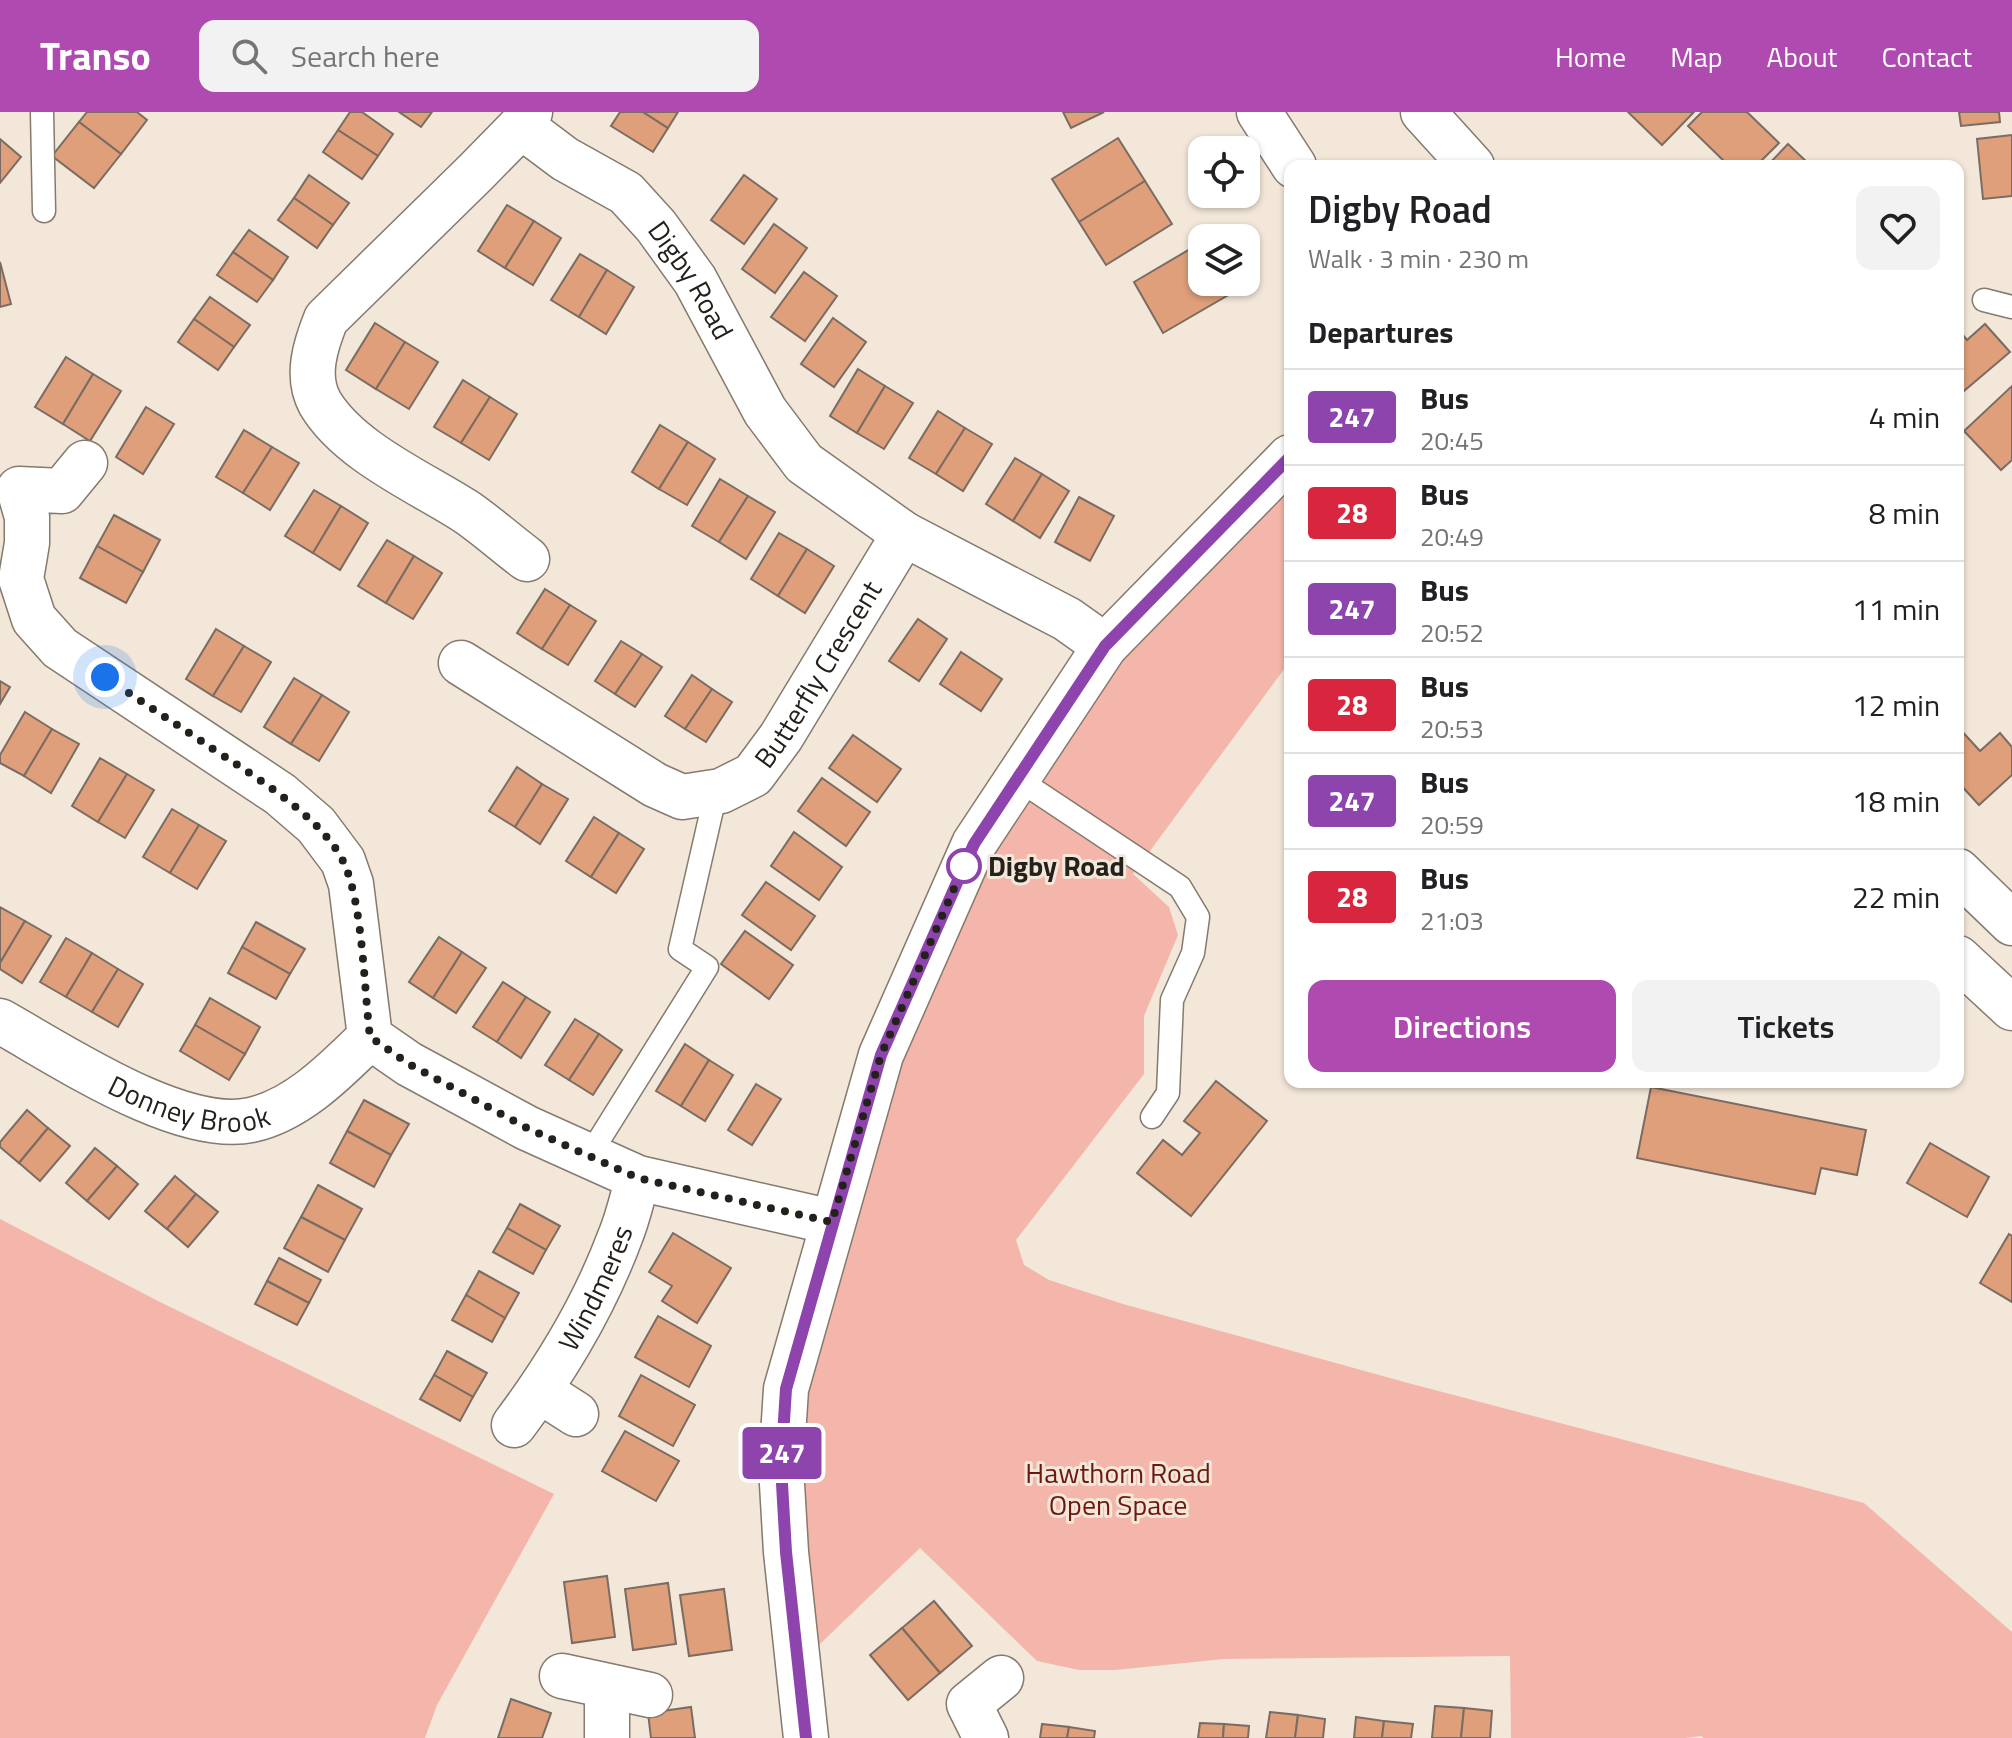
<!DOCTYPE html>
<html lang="en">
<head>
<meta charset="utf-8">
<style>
  :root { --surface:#fff; --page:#f2f2f2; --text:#202124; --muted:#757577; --line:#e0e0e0; --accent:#ae4ab0 }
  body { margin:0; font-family:"Titillium Web",sans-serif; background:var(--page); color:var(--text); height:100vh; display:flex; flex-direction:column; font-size:30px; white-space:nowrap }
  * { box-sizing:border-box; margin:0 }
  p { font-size:26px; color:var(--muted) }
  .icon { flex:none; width:44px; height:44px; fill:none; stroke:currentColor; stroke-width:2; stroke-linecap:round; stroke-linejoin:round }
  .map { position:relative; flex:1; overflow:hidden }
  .details { position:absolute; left:1284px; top:48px; width:680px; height:928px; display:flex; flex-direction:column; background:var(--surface); border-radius:16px; box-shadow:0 2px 6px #0004 }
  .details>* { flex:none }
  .badge { padding:0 16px; border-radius:6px; font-size:28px; line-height:52px }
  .controls { position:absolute; left:1188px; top:24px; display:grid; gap:16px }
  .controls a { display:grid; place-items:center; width:72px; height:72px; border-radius:16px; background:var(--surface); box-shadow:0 2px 6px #0004; font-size:40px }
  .you { position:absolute; width:40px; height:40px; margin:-20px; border:6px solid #fff; border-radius:50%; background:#1a73e8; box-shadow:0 0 0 12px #1a73e833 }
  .map>.badge { position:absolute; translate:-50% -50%; box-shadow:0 0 0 4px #fff }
  h2 { padding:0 24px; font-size:30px; line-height:72px }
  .round { display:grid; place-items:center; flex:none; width:84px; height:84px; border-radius:16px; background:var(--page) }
  .overview { display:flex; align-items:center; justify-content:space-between; height:136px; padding:0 24px }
  h1 { font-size:38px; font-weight:600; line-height:60px }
  .primary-button { display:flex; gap:16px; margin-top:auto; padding:16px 24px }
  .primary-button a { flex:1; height:92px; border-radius:16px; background:var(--accent); color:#fff; font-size:32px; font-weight:600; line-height:92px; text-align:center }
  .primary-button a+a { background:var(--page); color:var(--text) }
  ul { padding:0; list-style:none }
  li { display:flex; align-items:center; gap:24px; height:96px; padding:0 24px; border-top:2px solid var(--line) }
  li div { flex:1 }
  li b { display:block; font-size:30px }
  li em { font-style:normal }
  li .badge { min-width:88px; font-weight:700; text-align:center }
  header { display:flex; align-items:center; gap:48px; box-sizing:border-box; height:112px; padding:0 40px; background:var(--accent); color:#fff }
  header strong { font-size:38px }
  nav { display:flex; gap:44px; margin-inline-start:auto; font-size:28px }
  .search { width:560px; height:72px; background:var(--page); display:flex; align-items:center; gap:20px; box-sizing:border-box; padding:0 28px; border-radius:16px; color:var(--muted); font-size:30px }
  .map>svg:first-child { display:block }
</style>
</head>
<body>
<header>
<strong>Transo</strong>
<div class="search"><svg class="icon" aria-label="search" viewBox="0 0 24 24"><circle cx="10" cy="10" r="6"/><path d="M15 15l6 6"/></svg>Search here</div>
<nav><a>Home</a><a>Map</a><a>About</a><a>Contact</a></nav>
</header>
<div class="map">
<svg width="2012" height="1626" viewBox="0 0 2012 1626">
  <rect width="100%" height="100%" fill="#f3e7d9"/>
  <g fill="#f4b6aa">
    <polygon points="1290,345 1290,549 1133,762 1169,795 1178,823 1144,904 1144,962 1016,1128 1024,1153 1049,1168 1123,1192 1408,1271 1864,1391 2012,1520 2012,1626 1704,1626 1701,1624 1686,1626 1511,1626 1510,1544 1224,1547 1115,1558 1079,1558 1037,1549 920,1436 797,1554 781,1355 832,1110 1016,666"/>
    <polygon points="0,1107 160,1190 554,1382 437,1593 425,1626 0,1626"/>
  </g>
  <g fill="#de9f7a" stroke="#7b6c63" stroke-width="2">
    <polygon points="87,0 137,0 147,8 121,42 79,10"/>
    <polygon points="350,0 362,0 393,22 378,44 338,18"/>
    <polygon points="399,0 432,0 421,15"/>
    <polygon points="620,0 643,0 668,16 653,40 611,14"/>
    <polygon points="643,0 678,0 668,16"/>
    <polygon points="1063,0 1104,0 1071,16"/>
    <polygon points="1628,0 1694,0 1662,33"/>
    <polygon points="1702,0 1747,0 1779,31 1756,54 1729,54 1688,14"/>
    <polygon points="1959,0 1999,0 2000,10 1961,14"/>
    <polygon points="79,10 121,42 94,76 52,44"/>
    <polygon points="338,18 378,44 362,67 323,40"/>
    <polygon points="2012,23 2012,84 1983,87 1977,27"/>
    <polygon points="1118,26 1145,69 1079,110 1052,67"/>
    <polygon points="0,27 21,45 0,71"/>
    <polygon points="1788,32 1811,54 1767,54"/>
    <polygon points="309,63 349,91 333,113 294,86"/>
    <polygon points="744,63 777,87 744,132 711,108"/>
    <polygon points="1145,69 1172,112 1106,153 1079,110"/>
    <polygon points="294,86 333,113 317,136 278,108"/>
    <polygon points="507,93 534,109 505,156 478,139"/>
    <polygon points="534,109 561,126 533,173 505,156"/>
    <polygon points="774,112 807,136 775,181 742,157"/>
    <polygon points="249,118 288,145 273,168 233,140"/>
    <polygon points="1202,130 1202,170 1240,170 1242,175 1163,221 1134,170"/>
    <polygon points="233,140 273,168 257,190 217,163"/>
    <polygon points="580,142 607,158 579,205 551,188"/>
    <polygon points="0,150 11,192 0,195"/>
    <polygon points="607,158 634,175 606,222 579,205"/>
    <polygon points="804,160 837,184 805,229 771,205"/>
    <polygon points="210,185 250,213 234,235 194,207"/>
    <polygon points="833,206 866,230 834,275 801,252"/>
    <polygon points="194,207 234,235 218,258 178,230"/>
    <polygon points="375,211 405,230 376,277 346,258"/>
    <polygon points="1985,212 2010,240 1958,284 1958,217 1967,228"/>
    <polygon points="405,230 438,250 409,297 376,277"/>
    <polygon points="66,245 93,262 63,312 35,295"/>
    <polygon points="858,257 885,274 857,321 830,304"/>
    <polygon points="93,262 121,279 90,329 63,312"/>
    <polygon points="463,268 490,285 461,331 434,315"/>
    <polygon points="885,274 913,291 884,337 857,321"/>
    <polygon points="2012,274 2012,348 2001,358 1964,319"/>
    <polygon points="490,285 517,302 489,348 461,331"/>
    <polygon points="146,295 174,312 143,362 116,345"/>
    <polygon points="938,299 965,316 936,362 909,346"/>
    <polygon points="660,313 688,330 659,377 632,360"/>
    <polygon points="965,316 992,332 963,379 936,362"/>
    <polygon points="244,318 272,335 243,381 216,365"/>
    <polygon points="688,330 715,347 687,393 659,377"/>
    <polygon points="272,335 299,351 270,398 243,381"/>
    <polygon points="1015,346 1042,362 1013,409 986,392"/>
    <polygon points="1042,362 1069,379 1040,426 1013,409"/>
    <polygon points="720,367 748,384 719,430 692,414"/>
    <polygon points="314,378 341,394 313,441 285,424"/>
    <polygon points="748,384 775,400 746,447 719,430"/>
    <polygon points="1079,385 1114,404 1090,449 1055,430"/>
    <polygon points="341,394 368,411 340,458 313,441"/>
    <polygon points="114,403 160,428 143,460 97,434"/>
    <polygon points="779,421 807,437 778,484 751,467"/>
    <polygon points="387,428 414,444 386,491 358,474"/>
    <polygon points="97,434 143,460 126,491 80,466"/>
    <polygon points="807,437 834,454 805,501 778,484"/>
    <polygon points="414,444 442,461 413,507 386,491"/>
    <polygon points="545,477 570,493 542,537 517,521"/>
    <polygon points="570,493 596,509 568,553 542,537"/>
    <polygon points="918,507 947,527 919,569 889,549"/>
    <polygon points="216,517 244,534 213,584 186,567"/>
    <polygon points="621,529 642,542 615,582 595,569"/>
    <polygon points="244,534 271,550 241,600 213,584"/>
    <polygon points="961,540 1002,567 981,599 940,572"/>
    <polygon points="642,542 662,555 635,595 615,582"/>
    <polygon points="692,563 712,577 685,617 665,604"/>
    <polygon points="294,566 322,583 291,632 264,615"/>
    <polygon points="0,569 10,575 0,592"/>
    <polygon points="712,577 732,590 706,630 685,617"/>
    <polygon points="322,583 349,600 319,649 291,632"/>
    <polygon points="25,600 52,617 24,664 0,651 0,643"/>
    <polygon points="1958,615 1980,639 2000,621 2012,635 2012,663 1979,693 1958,670"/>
    <polygon points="52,617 79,632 51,681 24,664"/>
    <polygon points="853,623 901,657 877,690 829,656"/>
    <polygon points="100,646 127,662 98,710 72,694"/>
    <polygon points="517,655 542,672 515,715 489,699"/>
    <polygon points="127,662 154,678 125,726 98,710"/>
    <polygon points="822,666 870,700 846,734 798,699"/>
    <polygon points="542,672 568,687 540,732 515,715"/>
    <polygon points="172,697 199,713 170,761 143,745"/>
    <polygon points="594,705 619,721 591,765 566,749"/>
    <polygon points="199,713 226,729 197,777 170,761"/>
    <polygon points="794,720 842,755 819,788 771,754"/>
    <polygon points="619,721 644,737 616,781 591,765"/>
    <polygon points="766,770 815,804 791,838 742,803"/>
    <polygon points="0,795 25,809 0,851"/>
    <polygon points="25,809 51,824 22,871 0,857 0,851"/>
    <polygon points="256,810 305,837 290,862 242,835"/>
    <polygon points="745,819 793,853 769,887 721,852"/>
    <polygon points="439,825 462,840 433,886 409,870"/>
    <polygon points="66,826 92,841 66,885 40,870"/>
    <polygon points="242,835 290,862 276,887 228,861"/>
    <polygon points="462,840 486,856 456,901 433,886"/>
    <polygon points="92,841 118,857 92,900 66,885"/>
    <polygon points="118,857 143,872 118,915 92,900"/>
    <polygon points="503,870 526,885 497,930 473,915"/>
    <polygon points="526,885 550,900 521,946 497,930"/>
    <polygon points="210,886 260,915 245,942 195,913"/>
    <polygon points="575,907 599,922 569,968 545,953"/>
    <polygon points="195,913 245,942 229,968 180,939"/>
    <polygon points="599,922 622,938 593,983 569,968"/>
    <polygon points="685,932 709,948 681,994 656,979"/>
    <polygon points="709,948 733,963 705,1009 681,994"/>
    <polygon points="1216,969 1267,1009 1191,1104 1137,1061 1163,1028 1182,1043 1200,1021 1184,1009"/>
    <polygon points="756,972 781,987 752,1033 728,1018"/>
    <polygon points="1651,975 1866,1018 1857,1063 1821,1056 1815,1082 1637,1046"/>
    <polygon points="364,988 409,1012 391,1043 347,1019"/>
    <polygon points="27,998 48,1016 19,1051 0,1035 0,1030"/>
    <polygon points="48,1016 70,1034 40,1069 19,1051"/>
    <polygon points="347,1019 391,1043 374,1075 330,1051"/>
    <polygon points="1930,1031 1989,1065 1967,1105 1907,1071"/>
    <polygon points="95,1036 117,1054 87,1089 66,1071"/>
    <polygon points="117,1054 138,1072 109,1107 87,1089"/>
    <polygon points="175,1064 196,1082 167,1117 145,1099"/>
    <polygon points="318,1073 362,1097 345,1128 301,1105"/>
    <polygon points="196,1082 218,1100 188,1135 167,1117"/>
    <polygon points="520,1092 560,1114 546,1138 507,1116"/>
    <polygon points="301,1105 345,1128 328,1160 284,1136"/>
    <polygon points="507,1116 546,1138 533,1162 493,1140"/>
    <polygon points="673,1121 731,1156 697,1211 662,1189 672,1174 649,1160"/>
    <polygon points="2009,1122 2012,1124 2012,1190 1980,1171"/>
    <polygon points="279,1146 321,1168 309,1191 267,1169"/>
    <polygon points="479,1159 519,1181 505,1206 466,1183"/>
    <polygon points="267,1169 309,1191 297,1213 255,1192"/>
    <polygon points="466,1183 505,1206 492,1230 452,1208"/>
    <polygon points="658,1204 711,1234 689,1275 635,1245"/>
    <polygon points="447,1239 487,1261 473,1285 434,1263"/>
    <polygon points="434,1263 473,1285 460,1309 420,1287"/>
    <polygon points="641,1263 695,1293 673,1334 619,1304"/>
    <polygon points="625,1319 679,1349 656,1389 602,1359"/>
    <polygon points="607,1464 615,1525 572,1531 564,1470"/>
    <polygon points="668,1471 676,1532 633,1538 625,1477"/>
    <polygon points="724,1477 732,1538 689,1544 680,1483"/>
    <polygon points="934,1489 972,1534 940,1561 902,1516"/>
    <polygon points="902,1516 940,1561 908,1588 870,1543"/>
    <polygon points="511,1587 551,1601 542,1626 498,1626"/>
    <polygon points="1435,1594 1464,1596 1461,1626 1432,1626"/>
    <polygon points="691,1595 695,1626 651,1626 648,1601"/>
    <polygon points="1464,1596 1492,1599 1490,1626 1461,1626"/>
    <polygon points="1270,1600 1298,1603 1295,1626 1266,1626"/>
    <polygon points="1298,1603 1325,1607 1323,1626 1295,1626"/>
    <polygon points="1356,1605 1384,1609 1382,1626 1354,1626"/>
    <polygon points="1384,1609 1413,1612 1411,1626 1382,1626"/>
    <polygon points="1200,1611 1224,1612 1223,1626 1198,1626"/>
    <polygon points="1042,1612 1069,1615 1067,1626 1040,1626"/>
    <polygon points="1224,1612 1249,1614 1248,1626 1223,1626"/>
    <polygon points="1069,1615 1095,1619 1094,1626 1067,1626"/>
  </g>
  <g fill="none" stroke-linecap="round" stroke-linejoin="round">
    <g stroke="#847a6d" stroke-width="25">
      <g id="service">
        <polyline points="42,0 44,99"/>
        <polyline points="1984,188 2012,195"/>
        <polyline points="1016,666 1180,775 1198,805 1193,841 1172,888 1168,981 1152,1005"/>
        <polyline points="589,1044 707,855 680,837 716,680"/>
      </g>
    </g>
    <g stroke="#847a6d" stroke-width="47">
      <g id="minor">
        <polyline points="1423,0 1472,54"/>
        <path id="s1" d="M521 14 565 47 626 81 656 114 695 168 765 299 804 351 904 422 1067 507 1105 534"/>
        <polyline points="85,351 62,379 19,377 27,405 27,431 21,467 34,507 60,536 280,682 316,713 343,749 351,772 370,925 409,952 527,1016 638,1066 832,1110"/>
        <path d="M527 447C507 432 488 415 468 401 422 371 349 340 320 291 305 264 316 232 326 207L476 60 521 14 530 0"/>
        <path id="s2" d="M461 551 655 673 682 685 721 679 753 663 781 625 904 422"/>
        <polyline points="1958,759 2012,811"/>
        <path id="s3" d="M0 909C61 943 180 1023 251 1008 298 998 337 957 370 925"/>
        <polyline points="540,1279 576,1302"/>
        <path id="s4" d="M514 1313C556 1257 595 1192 620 1125 628 1106 632 1086 638 1066"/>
        <polyline points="562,1564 650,1583"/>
        <polyline points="607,1575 607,1626"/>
        <polyline points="986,1626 969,1592 1001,1566"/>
      </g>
    </g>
    <g stroke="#847a6d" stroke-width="47">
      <g id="tertiary">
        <polyline points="1259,0 1294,54"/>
        <polyline points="1958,846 2012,896"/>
        <polyline points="806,1626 786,1440 781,1355 786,1277 881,943 974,732 1105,534 1290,345"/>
      </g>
    </g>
    <use href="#service" stroke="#fff" stroke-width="22"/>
    <use href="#minor" stroke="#fff" stroke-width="44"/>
    <use href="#tertiary" stroke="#fff" stroke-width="44"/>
  </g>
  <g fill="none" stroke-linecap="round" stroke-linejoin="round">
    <g stroke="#fff" stroke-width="18">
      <polyline id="line" points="806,1626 786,1440 781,1355 786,1277 881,943 974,732 1105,534 1290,345"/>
    </g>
    <use href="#line" stroke="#8e44ad" stroke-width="12"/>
    <path stroke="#24201b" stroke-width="8" stroke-dasharray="0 14.4" d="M105 565C139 588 173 610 207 633 249 661 322 704 344 751 363 793 364 877 370 925L409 952 527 1016 638 1066 832 1110 881 943 964 754"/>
  </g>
  <circle fill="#fff" stroke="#8e44ad" stroke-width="4" cx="964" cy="754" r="16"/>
  <g text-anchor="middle" stroke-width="6" stroke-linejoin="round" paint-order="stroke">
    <g font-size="28" fill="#24201b" stroke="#f3e7d9">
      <text dy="10" stroke="none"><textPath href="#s1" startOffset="234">Digby Road</textPath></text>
      <text dy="10" stroke="none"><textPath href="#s2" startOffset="454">Butterfly Crescent</textPath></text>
      <text dy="10" stroke="none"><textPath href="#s3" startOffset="210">Donney Brook</textPath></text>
      <text dy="10" stroke="none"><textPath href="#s4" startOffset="160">Windmeres</textPath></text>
    </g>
    <g font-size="28" font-weight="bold" fill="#24201b" stroke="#f3e7d9" text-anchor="start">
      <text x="988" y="764">Digby Road</text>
    </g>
    <g font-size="28" fill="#6d180e" stroke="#f3e7d9">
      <text x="1118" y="1371">Hawthorn Road<tspan x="1118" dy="32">Open Space</tspan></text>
    </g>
  </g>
</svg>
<div class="controls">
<a><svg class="icon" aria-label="locate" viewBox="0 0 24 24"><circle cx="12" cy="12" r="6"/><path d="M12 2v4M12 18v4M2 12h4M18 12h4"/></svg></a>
<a><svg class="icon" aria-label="layers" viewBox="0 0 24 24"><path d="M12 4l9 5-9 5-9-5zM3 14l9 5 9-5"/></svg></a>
</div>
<div class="you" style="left:105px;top:565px"></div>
<b class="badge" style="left:782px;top:1341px;background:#8e44ad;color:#fff">247</b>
<section class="details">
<div class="overview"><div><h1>Digby Road</h1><p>Walk · 3 min · 230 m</p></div><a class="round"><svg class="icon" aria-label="heart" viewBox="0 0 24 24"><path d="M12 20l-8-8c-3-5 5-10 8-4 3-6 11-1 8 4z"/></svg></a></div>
<h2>Departures</h2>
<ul>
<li><span class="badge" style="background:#8e44ad;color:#fff">247</span><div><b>Bus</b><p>20:45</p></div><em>4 min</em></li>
<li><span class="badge" style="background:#d7263d;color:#fff">28</span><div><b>Bus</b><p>20:49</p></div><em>8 min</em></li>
<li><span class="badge" style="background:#8e44ad;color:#fff">247</span><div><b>Bus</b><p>20:52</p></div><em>11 min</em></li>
<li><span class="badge" style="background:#d7263d;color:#fff">28</span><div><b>Bus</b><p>20:53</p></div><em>12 min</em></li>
<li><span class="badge" style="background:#8e44ad;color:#fff">247</span><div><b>Bus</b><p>20:59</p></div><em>18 min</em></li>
<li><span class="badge" style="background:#d7263d;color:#fff">28</span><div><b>Bus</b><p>21:03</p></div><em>22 min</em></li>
</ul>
<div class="primary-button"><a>Directions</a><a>Tickets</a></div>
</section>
</div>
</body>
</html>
